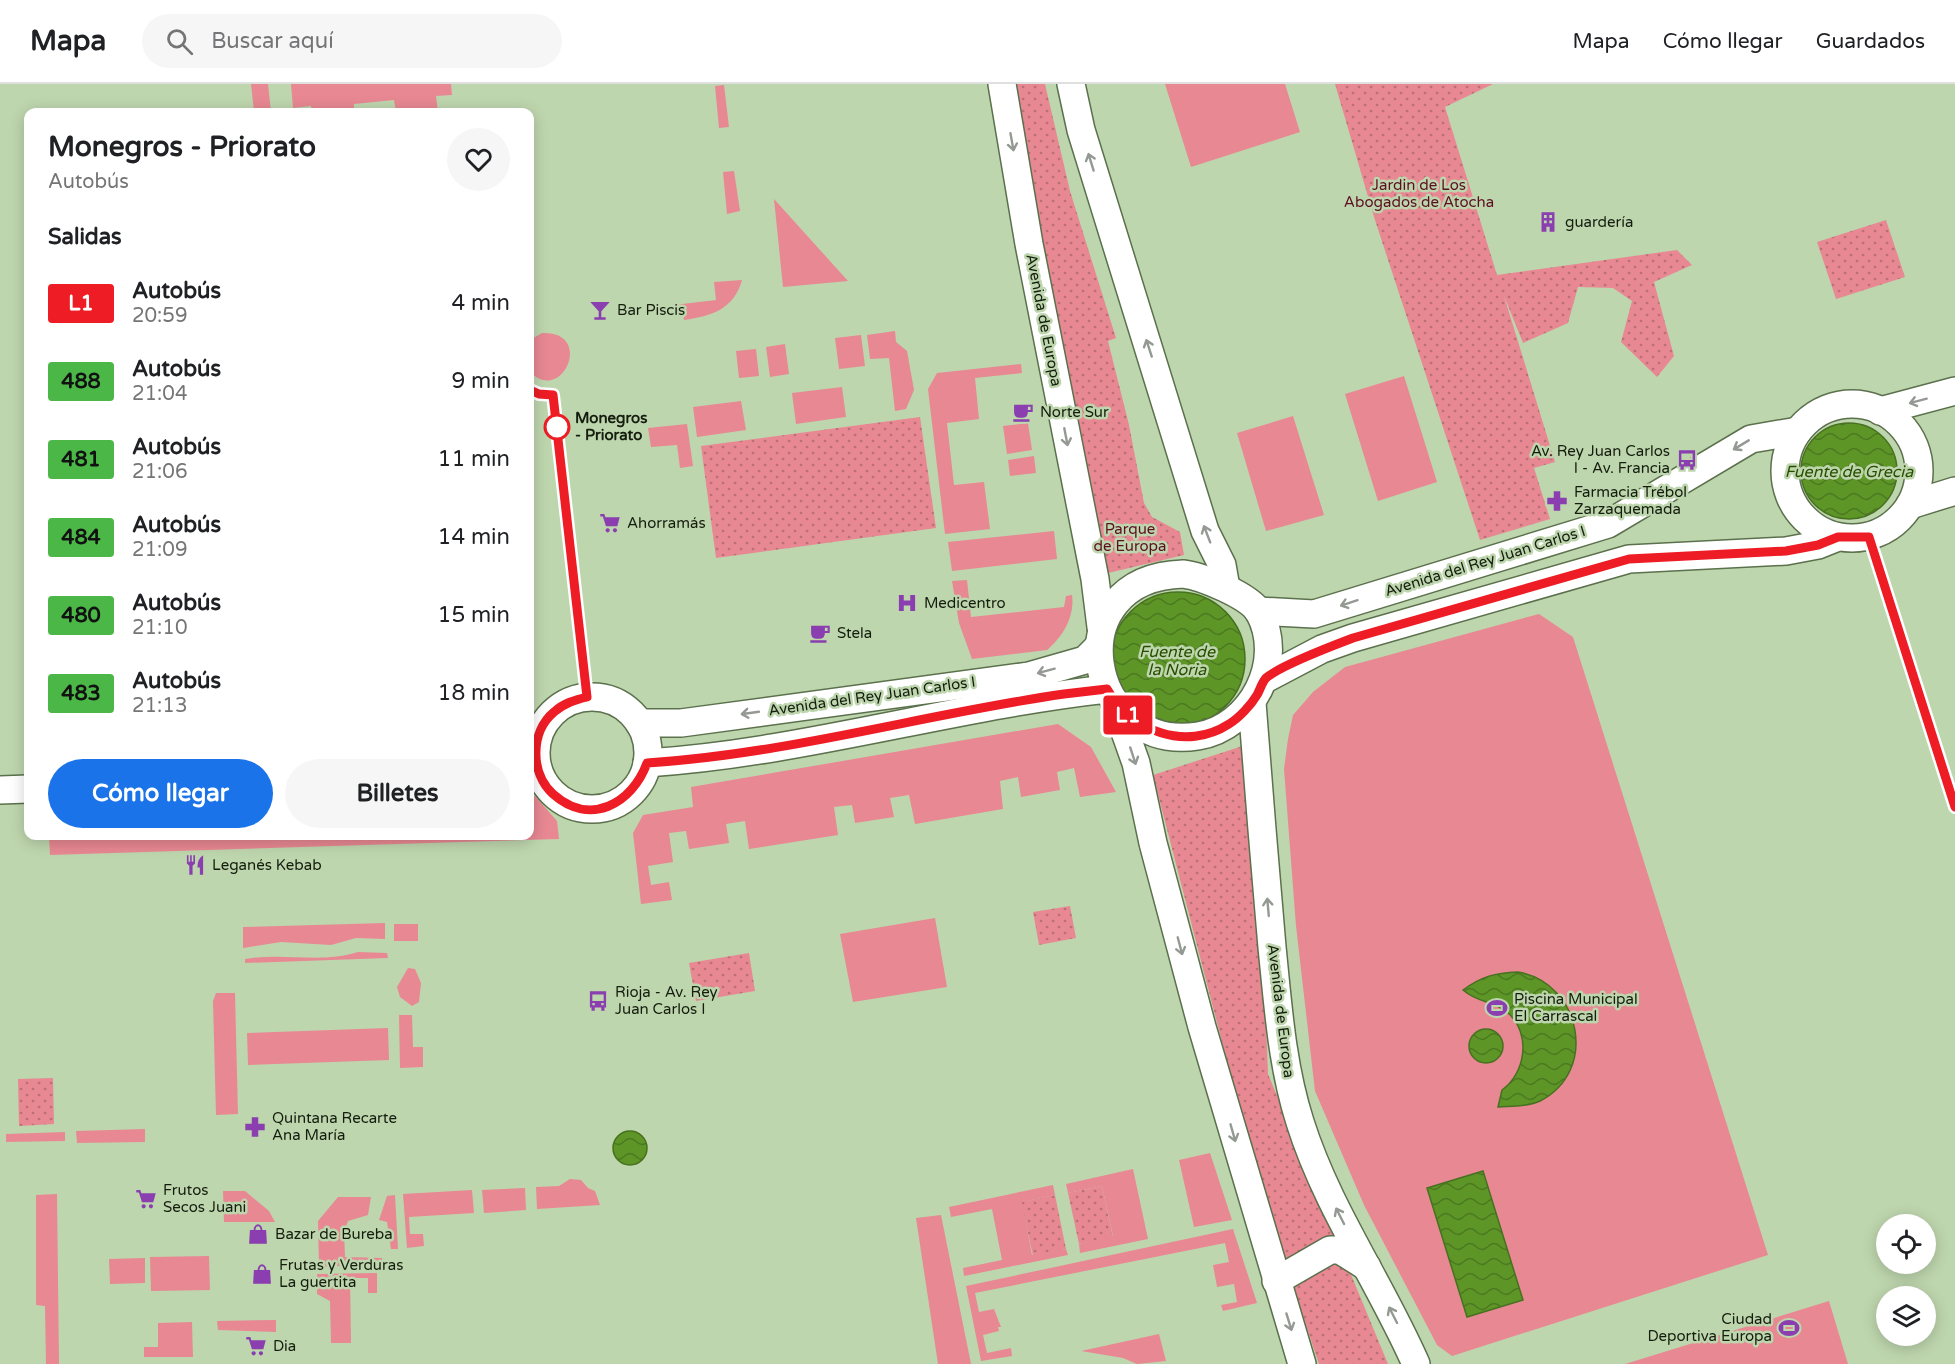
<!DOCTYPE html>
<html lang="es">
<head>
<meta charset="utf-8">
<style>
  :root { --surface:#fff; --page:#f6f6f6; --text:#202124; --muted:#757577; --line:#e0e0e0; --accent:#1a73e8 }
  body { margin:0; font-family:"Varela Round",sans-serif; background:var(--page); color:var(--text); height:100vh; display:flex; flex-direction:column; font-size:22px; white-space:nowrap }
  * { box-sizing:border-box; margin:0 }
  p { font-size:20px; color:var(--muted) }
  .icon { flex:none; width:33px; height:33px; fill:none; stroke:currentColor; stroke-width:2; stroke-linecap:round; stroke-linejoin:round }
  .map { position:relative; flex:1; overflow:hidden }
  .sheet { position:absolute; left:24px; top:24px; width:510px; height:732px; display:flex; flex-direction:column; background:var(--surface); border-radius:12px; box-shadow:0 3px 15px #0003 }
  .sheet>* { flex:none }
  .badge { padding:0 12px; border-radius:4px; font-size:21px; line-height:39px }
  .controls { position:absolute; left:1876px; top:1130px; display:grid; gap:12px }
  .controls a { display:grid; place-items:center; width:60px; height:60px; border-radius:50%; background:var(--surface); box-shadow:0 3px 15px #0003; font-size:30px }
  .map>.badge { position:absolute; translate:-50% -50%; box-shadow:0 0 0 3px #fff }
  h2 { padding:0 24px; font-size:22px; line-height:54px }
  .round { display:grid; place-items:center; flex:none; width:63px; height:63px; border-radius:32px; background:var(--page) }
  .summary { display:flex; align-items:center; justify-content:space-between; height:102px; padding:0 24px }
  h1 { font-size:28px; font-weight:700; line-height:45px }
  .primary-button { display:flex; gap:12px; margin-top:auto; padding:12px 24px }
  .primary-button a { flex:1; height:69px; border-radius:36px; background:var(--accent); color:#fff; font-size:24px; font-weight:700; line-height:69px; text-align:center }
  .primary-button a+a { background:var(--page); color:var(--text) }
  ul { padding:0; list-style:none }
  li { display:flex; align-items:center; gap:18px; height:78px; padding:0 24px }
  li div { flex:1 }
  li b { display:block; font-size:22px }
  li em { font-style:normal }
  li .badge { min-width:66px; font-weight:700; text-align:center }
  header { display:flex; align-items:center; gap:36px; box-sizing:border-box; height:84px; padding:0 30px; background:var(--surface); border-bottom:2px solid var(--line) }
  header strong { font-size:28px }
  nav { display:flex; gap:33px; margin-inline-start:auto; font-size:21px }
  .search { width:420px; height:54px; background:var(--page); display:flex; align-items:center; gap:15px; box-sizing:border-box; padding:0 21px; border-radius:33px; color:var(--muted); font-size:22px }
  .map>svg:first-child { display:block }
</style>
</head>
<body>
<header>
<strong>Mapa</strong>
<div class="search"><svg class="icon" aria-label="search" viewBox="0 0 24 24"><circle cx="10" cy="10" r="6"/><path d="M15 15l6 6"/></svg>Buscar aquí</div>
<nav><a>Mapa</a><a>Cómo llegar</a><a>Guardados</a></nav>
</header>
<div class="map">
<svg width="1955" height="1280" viewBox="0 0 1955 1280">
  <defs>
    <pattern id="grass-dots" width="8" height="8" patternUnits="userSpaceOnUse" patternTransform="scale(1.5)"><rect width="8" height="8" fill="#e88893"/><path d="M2 2h.1M6 6h.1" fill="none" stroke="#bb6f76" stroke-width="1.8" stroke-linecap="round"/></pattern>
    <pattern id="water-waves" width="16" height="10" patternUnits="userSpaceOnUse" patternTransform="scale(1.5)"><rect width="16" height="10" fill="#5d9527"/><path d="M0 5q4-4 8 0t8 0" fill="none" stroke="#4c7920"/></pattern>
  </defs>
  <rect width="100%" height="100%" fill="#bed6ae"/>
  <g fill="url(#grass-dots)">
    <polygon points="1012,0 1045,0 1070,107 1116,254 1108,257 1129,341 1144,419 1152,433 1180,448 1184,471 1108,489 1092,423"/>
    <polygon points="1335,0 1493,0 1445,23 1497,191 1677,166 1692,181 1654,198 1674,272 1657,293 1621,258 1632,217 1613,204 1578,203 1568,239 1523,259 1504,212 1555,378 1534,384 1550,435 1480,456 1374,133"/>
    <polygon points="1886,136 1905,193 1836,215 1817,158"/>
    <polygon points="920,333 936,444 716,474 701,362"/>
    <polygon points="1255,658 1268,990 1388,1280 1319,1280 1260,1105 1153,691"/>
    <polygon points="1070,822 1076,854 1039,861 1033,828"/>
    <polygon points="749,869 755,907 696,917 689,879"/>
    <polygon points="53,994 54,1040 19,1042 18,995"/>
    <polygon points="1102,1102 1113,1153 1079,1160 1068,1109"/>
    <polygon points="1055,1111 1066,1165 1033,1172 1021,1118"/>
  </g>
  <g fill="#e88893">
    <polygon points="251,0 268,0 271,28 254,28"/>
    <polygon points="291,0 451,0 452,11 436,12 438,28 396,28 394,16 354,20 354,28 312,28 311,22 293,24"/>
    <polygon points="1165,0 1285,0 1300,48 1191,83"/>
    <polygon points="724,1 729,43 719,44 715,2"/>
    <polygon points="734,87 740,127 727,130 723,88"/>
    <polygon points="774,115 848,197 783,203"/>
    <path d="M742 196C734 225 712 232 684 236L683 228H676L674 221 716 216 714 198Z"/>
    <polygon points="895,247 896,258 907,267 914,306 906,325 895,327 889,274 870,275 867,251"/>
    <path d="M542 249C595 247 562 321 530 288V256Z"/>
    <polygon points="861,251 865,282 839,285 835,254"/>
    <polygon points="785,260 789,290 770,293 766,263"/>
    <polygon points="756,265 759,292 739,294 736,267"/>
    <polygon points="1021,280 1022,289 975,294 979,335 947,339 954,401 984,398 990,445 945,450 928,305 937,289"/>
    <polygon points="1404,292 1437,398 1378,417 1345,310"/>
    <polygon points="842,303 846,333 796,340 792,309"/>
    <polygon points="741,317 746,346 697,353 693,323"/>
    <polygon points="1293,332 1324,431 1266,447 1237,349"/>
    <polygon points="1028,339 1032,366 1007,370 1003,342"/>
    <polygon points="687,340 693,382 680,384 677,361 651,363 648,344"/>
    <polygon points="1034,372 1036,389 1010,392 1008,376"/>
    <polygon points="1054,447 1057,475 952,487 948,458"/>
    <path d="M967 496 971 533 1064 523 1066 512 1072 511C1075 532 1063 553 1047 566L972 575 959 539 952 497Z"/>
    <polygon points="1539,530 1573,553 1768,1171 1452,1272 1437,1261 1364,1121 1315,1007 1296,842 1284,685 1288,655 1293,631 1313,608 1345,583"/>
    <polygon points="1058,640 1091,663 1116,708 1080,713 1074,684 1057,688 1060,706 1021,713 1018,693 1000,697 1003,725 915,740 909,711 890,714 894,733 855,739 852,721 834,723 838,751 749,765 745,737 726,740 729,759 689,765 686,747 669,749 673,778 648,782 651,801 669,798 672,816 641,820 633,749 643,731 693,723 691,703"/>
    <polygon points="530,712 535,712 557,737 559,755 50,771 49,752 530,752"/>
    <polygon points="935,834 947,903 853,918 840,850"/>
    <polygon points="385,839 385,855 356,854 331,861 281,858 243,864 243,843"/>
    <rect x="394" y="840" width="24" height="17"/>
    <path d="M358 868 387 869 388 874 245 879V875C283 868 321 880 358 868Z"/>
    <polygon points="408,884 415,885 421,899 419,918 412,922 400,913 397,903"/>
    <polygon points="216,909 235,909 238,1030 216,1031 213,917"/>
    <polygon points="399,931 412,931 413,963 423,963 423,983 400,984"/>
    <polygon points="388,944 389,976 248,981 247,949"/>
    <polygon points="145,1045 145,1058 77,1059 76,1047"/>
    <polygon points="65,1048 65,1057 6,1058 6,1050"/>
    <polygon points="1210,1069 1232,1136 1194,1143 1179,1076"/>
    <polygon points="1133,1085 1148,1155 1080,1169 1079,1160 1113,1152 1102,1102 1068,1109 1066,1100"/>
    <polygon points="570,1095 581,1096 588,1104 595,1107 600,1121 537,1125 536,1103 559,1102"/>
    <polygon points="1053,1101 1055,1111 1022,1118 1032,1171 1066,1165 1068,1171 964,1192 963,1184 1002,1176 992,1125 951,1133 949,1123"/>
    <polygon points="525,1104 526,1126 484,1129 482,1106"/>
    <polygon points="472,1106 474,1129 409,1133 410,1150 423,1150 424,1162 407,1164 403,1110"/>
    <polygon points="223,1107 245,1107 269,1127 275,1138 224,1138"/>
    <polygon points="57,1110 59,1280 46,1280 45,1222 36,1221 36,1111"/>
    <polygon points="395,1111 398,1165 391,1165 387,1138 379,1136 387,1112"/>
    <polygon points="338,1113 371,1113 368,1131 348,1137 344,1148 345,1173 382,1174 383,1180 319,1183 318,1137"/>
    <polygon points="941,1131 971,1280 938,1280 916,1134"/>
    <polygon points="1233,1145 1257,1219 1223,1227 1221,1221 1237,1218 1234,1200 1217,1203 1213,1181 1229,1178 1225,1159 975,1209 979,1228 994,1225 1001,1243 998,1243 999,1247 983,1251 987,1269 1011,1264 1012,1272 981,1277 966,1202"/>
    <polygon points="209,1172 210,1206 151,1207 150,1173"/>
    <polygon points="145,1174 145,1199 110,1200 109,1175"/>
    <polygon points="377,1189 377,1209 368,1209 368,1194 350,1194 351,1259 331,1259 330,1217 317,1210 317,1190"/>
    <polygon points="1829,1217 1848,1280 1625,1280"/>
    <polygon points="276,1236 276,1248 218,1246 217,1237"/>
    <polygon points="192,1238 193,1273 144,1273 144,1263 158,1263 158,1239"/>
    <polygon points="1159,1250 1166,1277 1137,1280 1123,1274 1081,1267"/>
  </g>
  <g fill="url(#water-waves)" stroke="#477120" stroke-width="1.5">
    <circle cx="1849" cy="387" r="48"/>
    <circle cx="1178" cy="575" r="67"/>
    <path d="M1518 888C1581 899 1599 987 1540 1017 1528 1023 1511 1022 1498 1023L1502 1006C1525 990 1532 950 1508 929 1494 916 1479 920 1463 906 1482 892 1495 889 1518 888Z"/>
    <circle cx="1486" cy="962" r="17"/>
    <circle cx="630" cy="1064" r="17"/>
    <polygon points="1483,1087 1523,1216 1467,1233 1427,1104"/>
  </g>
  <g fill="none" stroke-linecap="round" stroke-linejoin="round">
    <g stroke="#5b704c" stroke-width="30">
      <g id="secondary">
        <polyline points="1002,0 1029,160 1095,495 1101,543"/>
        <polyline points="1071,0 1081,46 1205,447 1222,481 1226,504"/>
        <circle cx="1852" cy="387" r="67"/>
        <polyline points="1880,327 1955,307"/>
        <polyline points="1910,421 1955,407"/>
        <path d="M1183 490C1202 492 1249 512 1259 528 1286 577 1252 643 1198 652 1086 670 1054 494 1183 490Z"/>
        <polyline points="1258,527 1314,530 1608,440 1751,355 1798,347"/>
        <polyline points="1265,595 1322,565 1353,554 1629,475 1786,467 1818,461 1838,453"/>
        <circle cx="592" cy="669" r="56"/>
        <polyline points="1114,617 1136,679 1153,759 1202,943 1302,1280"/>
        <path d="M1252 619C1258 700 1265 782 1272 863 1278 922 1282 982 1300 1038 1327 1124 1380 1198 1416 1280"/>
        <polyline points="639,639 681,639 1029,592 1085,576 1098,563"/>
        <path d="M647 679C802 669 953 622 1107 605"/>
        <polyline points="0,706 28,705"/>
        <polyline points="1276,1197 1330,1166 1340,1166 1367,1183"/>
      </g>
    </g>
    <use href="#secondary" stroke="#fff" stroke-width="27"/>
  </g>
  <defs><path id="oneway-shaft" d="M-6 0H5M1.5-3L5.5 0L1.5 3" fill="none" stroke-width="1.6" stroke-linecap="round" stroke-linejoin="round" transform="scale(1.5)"/></defs>
  <g stroke="#959993">
    <use href="#oneway-shaft" transform="translate(1012 58) rotate(80)"/>
    <use href="#oneway-shaft" transform="translate(1091 78) rotate(-107)"/>
    <use href="#oneway-shaft" transform="translate(1149 264) rotate(-108)"/>
    <use href="#oneway-shaft" transform="translate(1918 317) rotate(165)"/>
    <use href="#oneway-shaft" transform="translate(1066 353) rotate(79)"/>
    <use href="#oneway-shaft" transform="translate(1741 361) rotate(149)"/>
    <use href="#oneway-shaft" transform="translate(1207 450) rotate(-111)"/>
    <use href="#oneway-shaft" transform="translate(1349 519) rotate(162)"/>
    <use href="#oneway-shaft" transform="translate(1046 587) rotate(165)"/>
    <use href="#oneway-shaft" transform="translate(750 629) rotate(172)"/>
    <use href="#oneway-shaft" transform="translate(1133 672) rotate(72)"/>
    <use href="#oneway-shaft" transform="translate(1268 823) rotate(-95)"/>
    <use href="#oneway-shaft" transform="translate(1180 862) rotate(75)"/>
    <use href="#oneway-shaft" transform="translate(1233 1049) rotate(74)"/>
    <use href="#oneway-shaft" transform="translate(1340 1132) rotate(-117)"/>
    <use href="#oneway-shaft" transform="translate(1393 1231) rotate(-117)"/>
    <use href="#oneway-shaft" transform="translate(1289 1238) rotate(73)"/>
  </g>
  <g fill="none" stroke-linecap="round" stroke-linejoin="round">
    <g stroke="#fff" stroke-width="14">
      <path id="line" d="M530 306 539 310 553 311 587 613C575 616 564 619 554 628 530 648 530 689 553 710 590 743 632 720 647 679 788 670 925 630 1064 610L1107 605C1131 647 1186 668 1229 640 1239 634 1251 621 1257 611 1260 606 1262 598 1266 594 1281 581 1332 562 1353 554L1629 475 1786 467 1818 461 1838 453H1869L1955 723"/>
    </g>
    <use href="#line" stroke="#ee1c25" stroke-width="9"/>
  </g>
  <defs>
    <g id="building-bare" transform="scale(1.62)"><path d="M-4-6H4V6H1V3H-1V6H-4ZM-2.5-4.3h1.7v1.8h-1.7ZM.8-4.3h1.7v1.8H.8ZM-2.5-1h1.7V.8h-1.7ZM.8-1h1.7V.8H.8Z" fill="#8b3eb0" stroke="#bed6ae" stroke-width="2.5" paint-order="stroke"/></g>
    <g id="bar-bare" transform="scale(1.62)"><path d="M-6-5H6L.8 .8V4.5H3.5V6h-7V4.5H-.8V.8Z" fill="#8b3eb0" stroke="#bed6ae" stroke-width="2.5" paint-order="stroke"/></g>
    <g id="cafe-bare" transform="scale(1.62)"><path d="M-5.5-4.5H6V0H3Q3 3.5 0 3.5H-2.5Q-5.5 3.5-5.5 0ZM3-3.2v2h1.7v-2ZM-6 4.5H4V6H-6Z" fill="#8b3eb0" stroke="#bed6ae" stroke-width="2.5" paint-order="stroke"/></g>
    <g id="bus-bare" transform="scale(1.62)"><path d="M-5-6H5V4H4V6H2V4H-2V6H-4V4H-5ZM-3.5-4V0h7V-4ZM-3.5 1.2v1.5H-2V1.2ZM2 1.2v1.5H3.5V1.2Z" fill="#8b3eb0" stroke="#bed6ae" stroke-width="2.5" paint-order="stroke"/></g>
    <g id="pharmacy-bare" transform="scale(1.62)"><path d="M-2-6h4v4h4v4h-4v4h-4v-4h-4v-4h4Z" fill="#8b3eb0" stroke="#bed6ae" stroke-width="2.5" paint-order="stroke"/></g>
    <g id="supermarket-bare" transform="scale(1.62)"><path d="M-6-5.5h2.5l.6 2H6L4.5 2H-2.5L-4.4-4H-6ZM-1.5 3.2a1.3 1.3 0 1 0 .1 0ZM3 3.2a1.3 1.3 0 1 0 .1 0Z" fill="#8b3eb0" stroke="#bed6ae" stroke-width="2.5" paint-order="stroke"/></g>
    <g id="hospital-bare" transform="scale(1.62)"><path d="M-5-5h3v3.5h4V-5h3V5h-3V1.5h-4V5h-3Z" fill="#8b3eb0" stroke="#bed6ae" stroke-width="2.5" paint-order="stroke"/></g>
    <g id="restaurant-bare" transform="scale(1.62)"><path d="M-5-6h1v4h1v-4h1v4h1v-4h1v5L-1.5 .5V6h-2V.5L-5-1ZM5-6V6H3V1.5H1.5Q1.5-4 5-6Z" fill="#8b3eb0" stroke="#bed6ae" stroke-width="2.5" paint-order="stroke"/></g>
    <g id="stadium-bare" transform="scale(1.62)"><path d="M0-5a6.5 5 0 1 0 0 10a6.5 5 0 1 0 0-10ZM-3.5-1.8h7v3.6h-7Z" fill="#8b3eb0" stroke="#bed6ae" stroke-width="2.5" paint-order="stroke"/></g>
    <g id="shop-bare" transform="scale(1.62)"><path d="M-5-2.5h2.3a2.7 3.5 0 0 1 5.4 0H5L5.5 6h-11ZM-1.5-2.5h3a1.5 2.3 0 0 0-3 0Z" fill="#8b3eb0" stroke="#bed6ae" stroke-width="2.5" paint-order="stroke"/></g>
  </defs>
  <g fill-rule="evenodd">
    <use href="#building-bare" x="1548" y="138"/>
    <use href="#bar-bare" x="600" y="226"/>
    <use href="#cafe-bare" x="1023" y="328"/>
    <use href="#bus-bare" x="1687" y="376"/>
    <use href="#pharmacy-bare" x="1557" y="417"/>
    <use href="#supermarket-bare" x="610" y="439"/>
    <use href="#hospital-bare" x="907" y="519"/>
    <use href="#cafe-bare" x="820" y="549"/>
    <use href="#restaurant-bare" x="195" y="781"/>
    <use href="#bus-bare" x="598" y="917"/>
    <use href="#stadium-bare" x="1497" y="924"/>
    <use href="#pharmacy-bare" x="255" y="1043"/>
    <use href="#supermarket-bare" x="146" y="1115"/>
    <use href="#shop-bare" x="258" y="1150"/>
    <use href="#shop-bare" x="262" y="1190"/>
    <use href="#stadium-bare" x="1789" y="1244"/>
    <use href="#supermarket-bare" x="256" y="1262"/>
  </g>
  <circle fill="#fff" stroke="#ee1c25" stroke-width="3" cx="557" cy="343" r="12"/>
  <g text-anchor="middle" stroke-width="5" stroke-linejoin="round" paint-order="stroke">
    <g font-size="15" fill="#5d0f22" stroke="#bed6ae">
      <text x="1419" y="106">Jardin de Los<tspan x="1419" dy="17">Abogados de Atocha</tspan></text>
      <text x="1130" y="450">Parque<tspan x="1130" dy="17">de Europa</tspan></text>
    </g>
    <g font-size="15" fill="#141d0e" stroke="#bed6ae" text-anchor="start">
      <text x="1565" y="143">guardería</text>
      <text x="617" y="231">Bar Piscis</text>
      <text x="1040" y="333">Norte Sur</text>
      <text x="1670" y="372" text-anchor="end">Av. Rey Juan Carlos<tspan x="1670" dy="17">I - Av. Francia</tspan></text>
      <text x="1574" y="413">Farmacia Trébol<tspan x="1574" dy="17">Zarzaquemada</tspan></text>
      <text x="627" y="444">Ahorramás</text>
      <text x="924" y="524">Medicentro</text>
      <text x="837" y="554">Stela</text>
      <text x="212" y="786">Leganés Kebab</text>
      <text x="615" y="913">Rioja - Av. Rey<tspan x="615" dy="17">Juan Carlos I</tspan></text>
      <text x="1514" y="920">Piscina Municipal<tspan x="1514" dy="17">El Carrascal</tspan></text>
      <text x="272" y="1039">Quintana Recarte<tspan x="272" dy="17">Ana María</tspan></text>
      <text x="163" y="1111">Frutos<tspan x="163" dy="17">Secos Juani</tspan></text>
      <text x="275" y="1155">Bazar de Bureba</text>
      <text x="279" y="1186">Frutas y Verduras<tspan x="279" dy="17">La guertita</tspan></text>
      <text x="1772" y="1240" text-anchor="end">Ciudad<tspan x="1772" dy="17">Deportiva Europa</tspan></text>
      <text x="273" y="1267">Dia</text>
    </g>
    <g font-size="15" fill="#141d0e" stroke="#bed6ae">
      <text transform="translate(1044 236) rotate(79)" y="5">Avenida de Europa</text>
      <text transform="translate(1485 477) rotate(-17)" y="5">Avenida del Rey Juan Carlos I</text>
      <text transform="translate(872 612) rotate(-8)" y="5">Avenida del Rey Juan Carlos I</text>
      <text transform="translate(1281 927) rotate(83)" y="5">Avenida de Europa</text>
    </g>
    <g font-size="15" font-weight="bold" fill="#141d0e" stroke="#bed6ae" text-anchor="start">
      <text x="575" y="339">Monegros<tspan x="575" dy="17">- Priorato</tspan></text>
    </g>
    <g font-size="16" font-style="italic" fill="#294d00" stroke="#bed6ae">
      <text x="1849" y="393">Fuente de Grecia</text>
      <text x="1177" y="573">Fuente de<tspan x="1177" dy="18">la Noria</tspan></text>
    </g>
  </g>
</svg>
<div class="controls">
<a><svg class="icon" aria-label="locate" viewBox="0 0 24 24"><circle cx="12" cy="12" r="6"/><path d="M12 2v4M12 18v4M2 12h4M18 12h4"/></svg></a>
<a><svg class="icon" aria-label="layers" viewBox="0 0 24 24"><path d="M12 4l9 5-9 5-9-5zM3 14l9 5 9-5"/></svg></a>
</div>
<b class="badge" style="left:1128px;top:631px;background:#ee1c25;color:#fff">L1</b>
<section class="sheet">
<div class="summary"><div><h1>Monegros - Priorato</h1><p>Autobús</p></div><a class="round"><svg class="icon" aria-label="heart" viewBox="0 0 24 24"><path d="M12 20l-8-8c-3-5 5-10 8-4 3-6 11-1 8 4z"/></svg></a></div>
<h2>Salidas</h2>
<ul>
<li><span class="badge" style="background:#ee1c25;color:#fff">L1</span><div><b>Autobús</b><p>20:59</p></div><em>4 min</em></li>
<li><span class="badge" style="background:#4ab747;color:#111">488</span><div><b>Autobús</b><p>21:04</p></div><em>9 min</em></li>
<li><span class="badge" style="background:#4ab747;color:#111">481</span><div><b>Autobús</b><p>21:06</p></div><em>11 min</em></li>
<li><span class="badge" style="background:#4ab747;color:#111">484</span><div><b>Autobús</b><p>21:09</p></div><em>14 min</em></li>
<li><span class="badge" style="background:#4ab747;color:#111">480</span><div><b>Autobús</b><p>21:10</p></div><em>15 min</em></li>
<li><span class="badge" style="background:#4ab747;color:#111">483</span><div><b>Autobús</b><p>21:13</p></div><em>18 min</em></li>
</ul>
<div class="primary-button"><a>Cómo llegar</a><a>Billetes</a></div>
</section>
</div>
</body>
</html>
